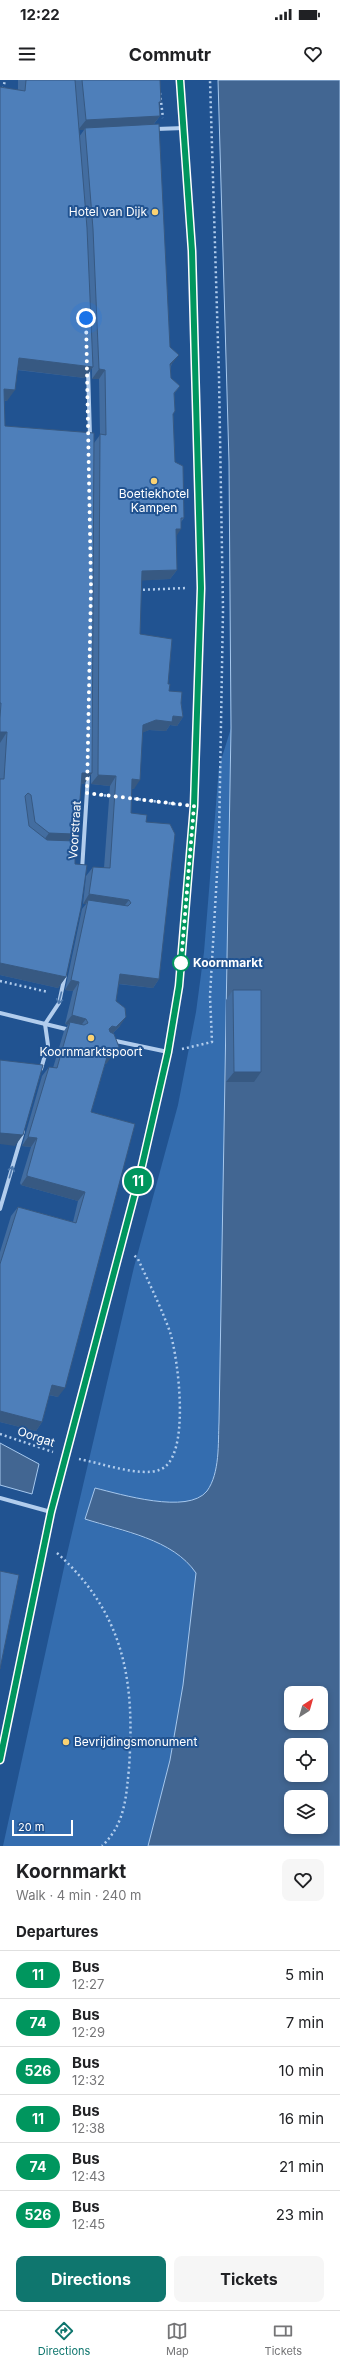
<!DOCTYPE html>
<html lang="en">
<head>
<meta charset="utf-8">
<style>
  :root { --surface:#fff; --page:#f6f6f6; --text:#202124; --muted:#757577; --line:#e0e0e0; --accent:#0f766e }
  body { margin:0; font-family:Inter,sans-serif; background:var(--page); color:var(--text); height:100vh; display:flex; flex-direction:column; font-size:15px; white-space:nowrap }
  * { box-sizing:border-box; margin:0 }
  p { font-size:13px; color:var(--muted) }
  .icon { flex:none; width:22px; height:22px; fill:none; stroke:currentColor; stroke-width:2; stroke-linecap:round; stroke-linejoin:round }
  .map { position:relative; height:1766px; overflow:hidden }
  .details { display:flex; flex-direction:column; background:var(--surface); flex:1 }
  .details>* { flex:none }
  .badge { padding:0 8px; border-radius:13px; font-size:14px; line-height:26px }
  .needle { width:26px; rotate:37deg }
  .buttons { position:absolute; left:284px; top:1606px; display:grid; gap:8px }
  .buttons a { display:grid; place-items:center; width:44px; height:44px; border-radius:8px; background:var(--surface); box-shadow:0 2px 6px #0003; font-size:20px }
  .scale { position:absolute; left:12px; bottom:10px; width:61px; box-sizing:border-box; padding-left:4px; border:2px solid #fff; border-top:0; font-size:11px; line-height:14px; white-space:nowrap; color:#fff; -webkit-text-stroke:3px #215391; paint-order:stroke }
  .you { position:absolute; width:20px; height:20px; margin:-10px; border:3px solid #fff; border-radius:50%; background:#1a73e8; box-shadow:0 0 0 6px #1a73e833 }
  .map>.badge { position:absolute; translate:-50% -50%; box-shadow:0 0 0 2px #fff }
  h2 { padding:0 16px; font-size:15px; line-height:36px }
  .round { display:grid; place-items:center; flex:none; width:42px; height:42px; border-radius:8px; background:var(--page) }
  .summary { display:flex; align-items:center; justify-content:space-between; height:68px; padding:0 16px }
  h1 { font-size:19px; font-weight:700; line-height:30px }
  .action { display:flex; gap:8px; margin-top:auto; padding:8px 16px }
  .action a { flex:1; height:46px; border-radius:8px; background:var(--accent); color:#fff; font-size:16px; font-weight:700; line-height:46px; text-align:center }
  .action a+a { background:var(--page); color:var(--text) }
  ul { padding:0; list-style:none }
  li { display:flex; align-items:center; gap:12px; height:48px; padding:0 16px; border-top:1px solid var(--line) }
  li div { flex:1 }
  li b { display:block; font-size:15px }
  li em { font-style:normal }
  li .badge { min-width:44px; font-weight:700; text-align:center }
  .status { display:flex; justify-content:space-between; align-items:center; height:28px; padding:0 20px; background:var(--surface); direction:ltr }
  .status svg { height:11px; fill:currentColor }
  header { display:flex; justify-content:space-between; align-items:center; height:52px; padding:0 16px; background:var(--surface); font-size:18px; font-weight:700 }
  .dock { display:flex; justify-content:space-around; align-items:center; height:56px; border-top:1px solid var(--line); background:var(--surface); font-size:11px; color:var(--muted) }
  .dock a { display:grid; justify-items:center; gap:2px }
  .dock .current { color:var(--accent) }
  .map>svg:first-child { display:block }
</style>
</head>
<body>
<div class="status"><b>12:22</b><svg viewBox="0 0 49 12"><path d="M0 12V9h3v3zM5 12V6h3v6zM10 12V3h3v9zM15 12V0h3v12zM26 1h20v11H26zM47 4h2v5h-2z"/></svg></div>
<header><svg class="icon" aria-label="menu" viewBox="0 0 24 24"><path d="M4 6h16M4 12h16M4 18h16"/></svg>Commutr<svg class="icon" aria-label="heart" viewBox="0 0 24 24"><path d="M12 20l-8-8c-3-5 5-10 8-4 3-6 11-1 8 4z"/></svg></header>
<div class="map">
<svg width="340" height="1766" viewBox="0 0 340 1766">
  <rect width="100%" height="100%" fill="#215391"/>
  <path fill="#346daf" d="M231 648 219 1342C218 1363 220 1393 207 1411 188 1435 120 1414 95 1408L85 1439C122 1453 172 1458 196 1493L183 1605 170 1680 148 1766H3L67 1474 134 1187 178 1025 196 932 204 872 219 687Z"/>
  <g fill="#426692" stroke="#a6c8ee" fill-rule="evenodd">
    <path d="M218 0H340V1766H148L170 1680 183 1605 196 1493C173 1459 122 1451 85 1439L95 1408C120 1414 188 1435 207 1411 220 1393 218 1363 219 1342L231 648 229 382ZM291 1613H321V1643H291ZM291 1665H321V1695H291ZM291 1717H321V1747H291Z"/>
    <polygon points="0,1363 39,1384 32,1414 0,1405"/>
  </g>
  <g fill="none" stroke-linecap="round" stroke-linejoin="round">
    <g stroke="#b2cded" stroke-width="2.5" stroke-dasharray="2 3" stroke-linecap="butt">
      <polyline points="3,9 5,0"/>
      <polyline points="160,13 163,38"/>
      <polyline points="138,510 187,508"/>
      <polyline points="99,715 112,716"/>
      <polyline points="129,718 181,725"/>
      <polyline points="0,901 48,912"/>
      <polyline points="182,969 212,962 210,916 219,759 223,530 219,297 210,0"/>
      <polyline points="0,1354 53,1372"/>
      <path d="M79 1379C100 1383 140 1397 159 1390 192 1380 178 1277 170 1252 161 1227 149 1203 138 1179L133 1174"/>
      <path d="M57 1473C125 1534 135 1602 129 1688 126 1718 125 1744 102 1766"/>
    </g>
    <g stroke="#b2cded" stroke-width="4">
      <polyline points="156,49 184,48"/>
      <polyline points="88,289 90,356"/>
      <polyline points="82,790 88,695"/>
      <polyline points="0,933 70,950"/>
      <polyline points="45,944 59,923 65,895"/>
      <polyline points="111,960 168,972"/>
      <polyline points="41,989 48,965 45,944"/>
      <polyline points="0,1129 23,1051"/>
      <polyline points="0,1418 51,1432"/>
    </g>
    <polyline stroke="#b2cded" stroke-width="7" points="0,1680 51,1432 141,1090 168,972 179,906 194,727 201,508 192,171 180,0"/>
  </g>
  <g fill="#436da0" fill-rule="evenodd">
    <path d="M18 0H160L159 25 160 36 154 44 170 267 172 284 171 286V298L180 306 174 314 175 331 173 334 175 382 184 438 181 442 176 456 177 490 170 499 141 500 140 554 168 604 169 611 181 623 183 637 177 646 170 645 166 651 149 650 143 652 134 709H132L131 733 146 742 159 899 153 908 118 904 116 921 120 946 113 953 107 983 105 984 91 1032 135 1044 58 1317 49 1315 42 1342 36 1351 0 1342V1172L11 1136 18 1127 73 1142 78 1121 21 1105 20 1103 31 1067 22 1066 42 996 49 987 53 988 64 951 68 945 65 944 73 911 65 910 82 829 86 824H83L86 796 93 787 104 788 110 706 91 704V694L84 704H81L78 746 68 761 66 897 58 908 0 895V7L18 10ZM79 50H84L79 57ZM92 288V299H99L100 355 94 363 5 346 4 321H7L17 290 85 298Z"/>
    <polygon points="233,910 254,1002 226,1002 226,920"/>
  </g>
  <g fill="#375982">
    <polygon points="160,36 152,46 85,48 84,50 78,50 86,40"/>
    <polygon points="179,275 172,284 164,293 170,284"/>
    <polygon points="19,278 93,287 85,298 12,289"/>
    <polygon points="99,289 105,290 99,299 92,299"/>
    <polygon points="4,309 15,310 7,321 0,320"/>
    <polygon points="176,449 181,449 175,458"/>
    <polygon points="177,490 170,499 135,501 142,491"/>
    <polygon points="173,636 183,637 177,646 170,645 166,651 149,650 137,655 143,645 156,640"/>
    <polygon points="0,652 7,652 0,663"/>
    <polygon points="82,693 92,693 84,704 74,703"/>
    <polygon points="98,695 116,696 110,706 91,704"/>
    <polygon points="132,699 140,700 134,709 125,708"/>
    <polygon points="71,746 78,746 66,765 41,764 49,753"/>
    <polygon points="89,814 129,820 122,829 88,820 86,824 83,824"/>
    <polygon points="0,883 66,897 58,908 0,895"/>
    <polygon points="120,894 159,899 153,908 113,903"/>
    <polygon points="71,900 79,902 73,911 65,910"/>
    <polygon points="72,935 86,939 79,948 70,942 68,945 65,944"/>
    <polygon points="126,937 120,946 110,956 109,949"/>
    <polygon points="119,967 107,983 100,986 107,977"/>
    <polygon points="234,992 261,992 254,1002 226,1002"/>
    <polygon points="0,1053 23,1055 15,1066 0,1064"/>
    <polygon points="28,1057 37,1058 31,1067 22,1066"/>
    <polygon points="27,1096 85,1112 78,1121 21,1105"/>
    <polygon points="52,1305 65,1308 58,1317 46,1314"/>
    <polygon points="0,1331 42,1342 36,1351 0,1342"/>
  </g>
  <g fill="#4e7fba" stroke="#375982">
    <polygon points="26,0 75,0 87,148 93,287 19,278 15,310 4,309 5,346 94,353 92,693 82,693 78,746 71,746 73,754 49,753 35,742 31,715 28,713 25,716 29,746 47,760 75,761 75,784 87,785 81,828 66,897 0,883 0,699 4,699 7,652 0,652 0,638 1,623 0,623 0,7 25,11"/>
    <polygon points="82,0 160,0 161,22 159,22 160,36 86,40"/>
    <polygon points="159,44 170,267 179,275 170,284 171,298 180,306 174,313 175,331 173,334 175,382 183,386 184,438 181,438 181,449 176,449 177,490 142,491 140,554 172,559 168,604 170,604 169,611 182,612 181,623 183,637 173,636 172,642 156,640 143,645 140,700 132,699 131,733 147,735 146,742 170,744 175,754 159,899 120,894 116,921 125,928 126,937 116,947 112,946 109,949 110,952 114,954 119,967 113,974 107,977 91,1032 135,1044 65,1308 52,1305 42,1342 0,1331 0,1184 18,1127 76,1143 85,1112 27,1096 27,1094 37,1058 28,1057 49,987 57,988 70,942 84,945 88,943 86,939 72,935 79,902 71,900 88,820 128,826 131,823 129,820 89,814 93,787 110,788 116,696 98,695 100,354 106,355 105,290 99,289 93,149 85,48"/>
    <polygon points="233,910 261,910 261,992 234,992"/>
    <polygon points="0,980 43,985 23,1055 0,1053"/>
    <polygon points="0,1491 19,1495 0,1589"/>
  </g>
  <defs><path id="oneway-shaft" d="M-6 0H5M1.5-3L5.5 0L1.5 3" fill="none" stroke-width="1.6" stroke-linecap="round" stroke-linejoin="round"/></defs>
  <g stroke="#4c78ad">
    <use href="#oneway-shaft" transform="translate(60 918) rotate(104)"/>
    <use href="#oneway-shaft" transform="translate(11 1092) rotate(-74)"/>
  </g>
  <g fill="none" stroke-linecap="round" stroke-linejoin="round">
    <g stroke="#fff" stroke-width="9">
      <polyline id="line" points="0,1680 51,1432 141,1090 168,972 179,906 194,726 201,508 192,171 180,0"/>
    </g>
    <use href="#line" stroke="#00965e" stroke-width="6"/>
    <polyline stroke="#fff" stroke-width="4" stroke-dasharray="0 7.2" points="86,238 91,507 87,713 194,726 181,883"/>
  </g>
  <g fill="#fad273" stroke="#215391" stroke-width="1.5">
    <circle cx="155" cy="132" r="4"/>
    <circle cx="154" cy="401" r="4"/>
    <circle cx="91" cy="958" r="4"/>
    <circle cx="66" cy="1662" r="4"/>
  </g>
  <circle fill="#fff" stroke="#00965e" stroke-width="2" cx="181" cy="883" r="8"/>
  <g text-anchor="middle" stroke-width="4" stroke-linejoin="round" paint-order="stroke">
    <g font-size="12" fill="#fff" stroke="#215391">
      <text x="147" y="136" text-anchor="end">Hotel van Dijk</text>
      <text x="154" y="418">Boetiekhotel<tspan x="154" dy="14">Kampen</tspan></text>
      <text x="91" y="976">Koornmarktspoort</text>
      <text x="74" y="1666" text-anchor="start">Bevrijdingsmonument</text>
    </g>
    <g font-size="12" fill="#fff" stroke="#215391">
      <text transform="translate(75 750) rotate(-86)" y="4">Voorstraat</text>
      <text transform="translate(36 1357) rotate(19)" y="4">Oorgat</text>
    </g>
    <g font-size="12" font-weight="bold" fill="#fff" stroke="#215391" text-anchor="start">
      <text x="193" y="887">Koornmarkt</text>
    </g>
  </g>
</svg>
<div class="buttons">
<a><svg class="needle" viewBox="-14 -14 28 28"><path d="M0-13l5 13h-10z" fill="#e53935"/><path d="M0 13l5-13h-10z" fill="#757577"/></svg></a>
<a><svg class="icon" aria-label="locate" viewBox="0 0 24 24"><circle cx="12" cy="12" r="6"/><path d="M12 2v4M12 18v4M2 12h4M18 12h4"/></svg></a>
<a><svg class="icon" aria-label="layers" viewBox="0 0 24 24"><path d="M12 4l9 5-9 5-9-5zM3 14l9 5 9-5"/></svg></a>
</div>
<div class="scale">20 m</div>
<div class="you" style="left:86px;top:238px"></div>
<b class="badge" style="left:138px;top:1101px;background:#00965e;color:#fff">11</b>
</div>
<section class="details">
<div class="summary"><div><h1>Koornmarkt</h1><p>Walk · 4 min · 240 m</p></div><a class="round"><svg class="icon" aria-label="heart" viewBox="0 0 24 24"><path d="M12 20l-8-8c-3-5 5-10 8-4 3-6 11-1 8 4z"/></svg></a></div>
<h2>Departures</h2>
<ul>
<li><span class="badge" style="background:#00965e;color:#fff">11</span><div><b>Bus</b><p>12:27</p></div><em>5 min</em></li>
<li><span class="badge" style="background:#00965e;color:#fff">74</span><div><b>Bus</b><p>12:29</p></div><em>7 min</em></li>
<li><span class="badge" style="background:#00965e;color:#fff">526</span><div><b>Bus</b><p>12:32</p></div><em>10 min</em></li>
<li><span class="badge" style="background:#00965e;color:#fff">11</span><div><b>Bus</b><p>12:38</p></div><em>16 min</em></li>
<li><span class="badge" style="background:#00965e;color:#fff">74</span><div><b>Bus</b><p>12:43</p></div><em>21 min</em></li>
<li><span class="badge" style="background:#00965e;color:#fff">526</span><div><b>Bus</b><p>12:45</p></div><em>23 min</em></li>
</ul>
<div class="action"><a>Directions</a><a>Tickets</a></div>
</section>
<nav class="dock">
<a class="current"><svg class="icon" aria-label="directions" viewBox="0 0 24 24"><path d="M12 3l9 9-9 9-9-9zM9 14v-3h6M13 9l2 2-2 2"/></svg>Directions</a>
<a><svg class="icon" aria-label="map" viewBox="0 0 24 24"><path d="M3 6l6-2 6 2 6-2v14l-6 2-6-2-6 2zM9 4v14M15 6v14"/></svg>Map</a>
<a><svg class="icon" aria-label="tickets" viewBox="0 0 24 24"><path d="M3 7h18v10H3zM15 7v10"/></svg>Tickets</a>
</nav>
</body>
</html>
